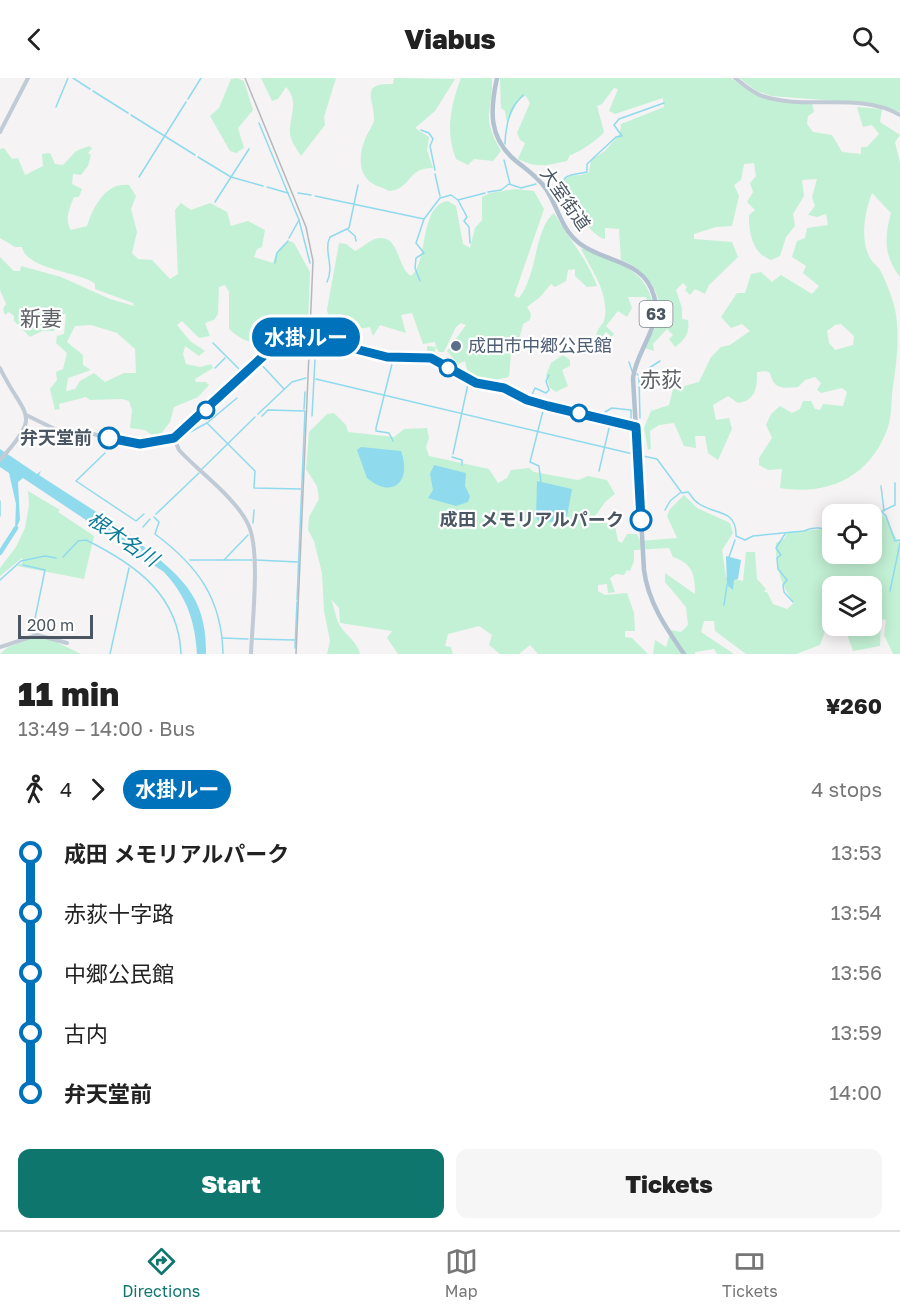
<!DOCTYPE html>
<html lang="en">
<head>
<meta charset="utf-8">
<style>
  :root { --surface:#fff; --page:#f6f6f6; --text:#222; --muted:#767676; --line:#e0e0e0; --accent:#0f766e }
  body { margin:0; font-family:"Golos Text","Noto Sans JP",sans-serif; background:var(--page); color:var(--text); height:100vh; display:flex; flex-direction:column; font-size:22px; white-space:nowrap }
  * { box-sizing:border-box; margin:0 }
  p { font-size:20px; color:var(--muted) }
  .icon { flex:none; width:33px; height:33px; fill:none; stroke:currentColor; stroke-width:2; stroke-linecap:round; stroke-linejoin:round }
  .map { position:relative; height:576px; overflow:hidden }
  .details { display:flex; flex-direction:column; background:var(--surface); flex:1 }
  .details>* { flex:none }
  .badge { padding:0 12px; border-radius:20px; font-size:21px; line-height:39px }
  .buttons { position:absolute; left:822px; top:426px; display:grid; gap:12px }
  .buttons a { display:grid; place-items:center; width:60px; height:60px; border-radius:12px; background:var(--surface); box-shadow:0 3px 15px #0003; font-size:30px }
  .scale { position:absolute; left:18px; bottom:15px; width:75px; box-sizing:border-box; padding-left:6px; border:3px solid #4a5661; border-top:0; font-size:16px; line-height:21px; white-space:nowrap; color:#4a5661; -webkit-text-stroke:4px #fff; paint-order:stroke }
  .map>.badge { position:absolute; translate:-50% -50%; box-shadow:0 0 0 3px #fff }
  .legs { display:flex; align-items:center; gap:9px; height:66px; padding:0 18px; font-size:20px }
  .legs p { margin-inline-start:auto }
  .summary { display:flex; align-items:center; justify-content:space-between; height:102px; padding:0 18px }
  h1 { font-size:33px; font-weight:800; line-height:45px }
  .primary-button { display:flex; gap:12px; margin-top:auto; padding:12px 18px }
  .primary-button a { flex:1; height:69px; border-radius:12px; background:var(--accent); color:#fff; font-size:24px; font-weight:800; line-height:69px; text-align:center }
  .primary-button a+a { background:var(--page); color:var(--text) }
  ul { padding:0 18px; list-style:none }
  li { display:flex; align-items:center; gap:21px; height:60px; font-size:22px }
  li i { display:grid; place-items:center; width:9px; height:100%; margin:0 8px; background:currentColor }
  li i::after { content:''; width:15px; height:15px; margin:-8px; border:4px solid; border-radius:50%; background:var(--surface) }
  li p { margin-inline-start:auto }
  li:first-child i { background:linear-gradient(#0000 50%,currentColor 0) }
  li:last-child i { background:linear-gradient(currentColor 50%,#0000 0) }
  header { display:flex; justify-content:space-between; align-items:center; height:78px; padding:0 18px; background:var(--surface); font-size:27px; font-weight:800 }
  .tabs { display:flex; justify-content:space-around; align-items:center; height:84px; border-top:2px solid var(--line); background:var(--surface); font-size:16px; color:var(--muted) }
  .tabs a { display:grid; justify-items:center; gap:3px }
  .tabs .on { color:var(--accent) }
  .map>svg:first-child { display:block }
</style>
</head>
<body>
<header><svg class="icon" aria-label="back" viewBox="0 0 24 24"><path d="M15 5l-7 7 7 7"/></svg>Viabus<svg class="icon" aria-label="search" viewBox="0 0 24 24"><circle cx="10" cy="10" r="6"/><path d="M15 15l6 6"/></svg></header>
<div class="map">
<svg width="900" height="576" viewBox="0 0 900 576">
  <rect width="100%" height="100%" fill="#f5f3f3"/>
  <g fill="#c3f1d5" fill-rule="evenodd">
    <polygon points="237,0 244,3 253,32 238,50 244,70 236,75 230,73 210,38 219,30 231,1"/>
    <path d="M261 0H336L324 39 325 47 301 78C297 71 291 64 290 56 289 38 300 24 286 9L278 21 272 23Z"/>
    <path d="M394 0 455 1 435 33 415 50 429 59 427 72 433 90C407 89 412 111 389 113 384 110 373 107 369 103 357 92 360 72 366 59 368 54 373 48 374 42 375 21 358 5 393 6Z"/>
    <path d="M461 0H492C493 36 480 35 501 73L493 83 474 81 468 87 456 81C445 53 451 27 461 0Z"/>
    <path d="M500 0H731C762 24 774 23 812 25L814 34 808 38 807 46 813 54 832 57 842 74 861 76V69H867L879 56 872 47 863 49 857 29 882 31 880 44 900 57 895 64 900 85V199C884 178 884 160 891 135L872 115C865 133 860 160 869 178 871 184 877 187 880 192 886 203 892 219 895 231 900 257 897 282 893 308 891 321 892 337 888 349 871 398 830 418 780 410L782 391 768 392 759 387V380L772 360 766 347 771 336 780 328 792 335 800 331 803 323H811L815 331 820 332 823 326 843 328 847 314 842 310 821 315 817 312 821 305 815 299 805 302 798 309C782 310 774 312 770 295L766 293 757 294C757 310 756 322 738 325L728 318 713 327 716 342 729 340 732 351 718 382 708 375 705 358H695L696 370 684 368 674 345 659 347 650 353 651 371 648 372 644 350 651 333 669 327 673 311 699 304 711 279 721 269 730 267 750 253 742 246 731 250 721 239 737 215H745L751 196 761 194 772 204 781 197 812 216 819 208 803 195 806 188 792 179 797 163 805 160 807 150 828 147 826 136 817 139 808 137 815 128 812 119 817 101 802 102 804 118 793 136 795 148 786 159 780 178 771 182C752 175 749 155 749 137L755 132 747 124 753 114 750 105 756 98 754 85 744 86 741 102 734 107 739 118 732 148 716 149 694 156V161L732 164 738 179 709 207 705 216 695 211 690 217 685 212 687 209 683 205 676 212 682 230V241L688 242C690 255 685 262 675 269L669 261 673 257 667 251 653 266 654 273 644 270C648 262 654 253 657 245 666 216 646 191 621 182L619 151 605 150V161C593 160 565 121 561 109 565 92 579 101 589 94L591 82 605 73 620 55 621 46 664 29 663 20 615 36 609 33 618 11 614 10 602 26 597 28 604 54C600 60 577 76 570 77L567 83C547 87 539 91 518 81L525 65 520 62 517 55 530 25 526 18 519 21 507 45 505 33 501 30ZM841 246 854 258 853 267 835 272 829 265 827 253 835 247Z"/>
    <polygon points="739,0 900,0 900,34 877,26 771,18 757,13"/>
    <path d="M89 68 92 70 88 75 91 77 88 88 81 97 73 96 72 106 82 111 79 119H74C70 129 64 142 71 152L87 148C93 130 105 104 129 107L136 118 131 131 137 154 132 175 138 181 152 182 170 201 178 196 175 132 181 125 191 132 210 125 227 134 231 148 248 143 265 152 262 169 257 171 254 179 273 185C276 173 279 169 290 163L294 165 310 194 308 246H299L296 249 297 256C271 268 252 272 229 251V214L225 207 219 209 218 236 214 242 205 245 210 258 199 260 182 243 177 247 190 263 205 273 199 278 185 268 183 276 186 286 200 289 211 286 213 290 195 301 196 304H206L209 307 198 319 174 329 170 344 157 361 145 352 130 350 132 332 129 323 122 321 90 322 86 319 59 326 60 331 55 332 50 311 57 302 56 294 63 291 67 275 56 265 57 258 64 256 66 236H56L54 253H42L30 259 14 243V238L9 234 5 237 3 231 6 226 0 212V179L14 193H20L21 188 61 199 110 221 134 228 133 225 95 211V206C83 194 26 192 22 169H15L0 160V71L4 70 12 81 18 80 25 97 43 88 42 76 50 75 55 86 63 87 76 73ZM91 247 117 255 135 271 136 295H124L105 304 94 295 80 303 75 311 66 313 68 300 91 292 83 287V277L67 264 75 248Z"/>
    <path d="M515 111 534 113 544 131 514 218 519 220C538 196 534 151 554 135 568 160 588 182 597 208L587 209 575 198V191L568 192 566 203 555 209 551 206 540 219 527 229 531 236 530 242 523 246 516 274 511 276 509 299 486 304 469 300 465 283 458 286 447 273 466 247 461 245 456 249 444 274H439L436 269 434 277 427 273V268L436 269 435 264 423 266 412 235 401 237 406 255 380 247 373 258 370 249 337 255 332 252 327 232 339 165 346 166 355 173C362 170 367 164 375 161 400 154 396 189 411 198 429 183 419 127 448 123L456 128 463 166 470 170 475 150 482 142V119L490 115Z"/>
    <path d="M584 170C615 184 646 190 653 227H648L646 219H628L632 230 627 239 618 233 606 248 614 256 612 259 606 254 601 260 596 261C595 251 604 247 605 239 608 213 592 193 581 171Z"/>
    <polygon points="563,277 570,282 570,288 562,292 568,308 556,314 550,310 546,297 551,285"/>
    <path d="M334 335 346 347 348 354 394 359 404 351 427 350 429 360 426 369 429 378 489 391 498 405 507 400 511 392 529 390 534 394 578 402 588 398 607 402 615 416 606 423 593 441 615 448 618 463 622 465 627 456H637L640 463 677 460 667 438 670 431 684 417 697 430 730 445 733 455 722 472 726 499 743 503 746 474H755L757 501 766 511 764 514H767L773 526 787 531 794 525C781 508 775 486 776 465L785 460 787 454 825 451 832 458V476H872V438L878 434 885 438 897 462 900 461V576H893L884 557 886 542 881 541 880 568 853 573 844 548 826 551 820 567 796 576H746L715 553 714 543H704L701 554 734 576H717L714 571 695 574V576H653L655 562 666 569 671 552 681 554 688 547 686 529 665 504V495L695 516C695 497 693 486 673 479L669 470 634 472V483L630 493 627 492 624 497 616 496 610 500 615 514 608 515 607 506 598 507V513L605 517 627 515 634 535 635 553H625V559L632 560 648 576H538L530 567 519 576H500L489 567 492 557 479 548 448 556 445 568 451 569 453 576H398L387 560 392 553 340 545 339 530 331 521C334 528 335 537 338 544 343 556 357 562 360 576H327L330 563 324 533 322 495 314 463 308 452 309 439 319 421 317 408 306 391 309 354 327 336ZM832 508H872V548H832Z"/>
    <polygon points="28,413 60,432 58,434 94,458 84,501 17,488 23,484 22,480 0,498 0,490 16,469 25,450 29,427"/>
    <polygon points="34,560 52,562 81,576 0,576 8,569"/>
  </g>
  <g fill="#90daee">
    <path d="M361 369 401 373C412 403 393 422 367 400L357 372Z"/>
    <path d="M0 371 37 396 41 393 39 397C72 419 107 439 138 464 180 498 207 517 206 576H197C195 543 187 519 164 494L23 400 18 404 20 442 15 453 16 426 9 395 0 389Z"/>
    <polygon points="434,387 466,395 465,408 470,418 468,424 456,428 428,420 433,412 430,396"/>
    <polygon points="537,403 572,411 567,438 552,444 539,443 536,440"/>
    <polygon points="726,478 741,482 738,501 734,502 733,512 727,507"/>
  </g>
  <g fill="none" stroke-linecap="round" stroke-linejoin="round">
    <g stroke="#90daee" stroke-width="1.5">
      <polyline points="73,0 90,11"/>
      <polyline points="93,13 128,35"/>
      <polyline points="188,21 201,0"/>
      <polyline points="56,29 68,0"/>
      <polyline points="131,37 195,77"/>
      <polyline points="259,45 299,142 289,160"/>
      <polyline points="421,52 429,55 433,61 430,68 435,92"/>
      <path d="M505 66C505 56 508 37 514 28 516 24 520 21 523 17"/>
      <polyline points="198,79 231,99 263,108"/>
      <polyline points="504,82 510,106"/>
      <polyline points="435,96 440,118"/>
      <polyline points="139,99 186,24"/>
      <path d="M548 104 552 115 561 111C562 94 575 97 587 94V86L616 59 622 58 614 47 619 41 664 25"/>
      <polyline points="267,109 288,115"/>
      <polyline points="561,111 582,143"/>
      <polyline points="488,114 501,112 509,106 521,110 536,106"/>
      <polyline points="298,115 311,117"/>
      <polyline points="315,118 424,141 440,120 451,117 458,122 485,115"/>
      <polyline points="458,122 467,139 464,143 469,149 470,165"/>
      <polyline points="215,124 249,71"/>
      <polyline points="299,142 310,185"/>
      <polyline points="348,152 355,158 356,163"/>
      <polyline points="275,185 277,175 288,163"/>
      <polyline points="420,203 415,190 416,180 424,175 416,165 424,141"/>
      <path d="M327 204C335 188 323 173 330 159L349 150 358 107"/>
      <polyline points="213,265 242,294 257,281"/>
      <polyline points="393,282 376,350 376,353 389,355 393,363"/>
      <polyline points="629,284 632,293"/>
      <polyline points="260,285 284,311"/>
      <polyline points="215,290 225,280"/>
      <polyline points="649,290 660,283"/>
      <polyline points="637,296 638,297"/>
      <polyline points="316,301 633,376"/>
      <polyline points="531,319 535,310 546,315 549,312 546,303 549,297"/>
      <polyline points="304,331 305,314"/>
      <polyline points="605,334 612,330 631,332 631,345"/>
      <polyline points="258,336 292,304 306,300"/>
      <polyline points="262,338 268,332 305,333 297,522"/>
      <polyline points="312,338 316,263"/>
      <polyline points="640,340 639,300 647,293"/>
      <polyline points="207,345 255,393 254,410 301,411"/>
      <polyline points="179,360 207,345 237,320"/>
      <polyline points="105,375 76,403 136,443 144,436"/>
      <polyline points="453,376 468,306"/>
      <path d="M643 378 657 381 682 415 688 414C691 417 694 423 698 425 713 437 737 430 736 458L745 462 753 458 804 453C814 448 822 450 832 453"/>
      <polyline points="452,379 462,382 462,387"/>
      <polyline points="202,391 255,339"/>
      <polyline points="599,393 610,346"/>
      <polyline points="541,405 539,388 530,384 544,329"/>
      <polyline points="881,408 884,433"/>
      <polyline points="0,423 0,438"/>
      <polyline points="665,432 670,423 680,415"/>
      <polyline points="882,434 886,438 895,463 900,462"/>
      <polyline points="156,436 199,395"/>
      <polyline points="872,438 895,427 895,405"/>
      <path d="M154 439 159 444 155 456C198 488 222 521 223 576"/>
      <polyline points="253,445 254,432"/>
      <polyline points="143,449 150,441"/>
      <polyline points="785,456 776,470 781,477 777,480 778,491 787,502 783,507 784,514 793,524"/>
      <path d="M63 479 78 463 86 462C135 486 179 517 181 576"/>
      <polyline points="729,479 735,462"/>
      <polyline points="190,482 252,482"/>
      <polyline points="224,482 248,457"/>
      <polyline points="256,482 298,484"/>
      <polyline points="23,487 45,492 32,555"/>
      <polyline points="0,502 21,483 45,478 56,480"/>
      <polyline points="890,513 900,465"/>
      <polyline points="724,527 727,507"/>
      <polyline points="222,560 248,561"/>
      <polyline points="254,561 295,562"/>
      <polyline points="295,570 297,524"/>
      <polyline points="110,576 129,490"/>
    </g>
    <polyline stroke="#90daee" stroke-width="4.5" points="0,475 16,450"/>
    <g stroke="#c1cbd6" stroke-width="4">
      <path d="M735 0C744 7 752 14 762 18 806 33 859 13 900 37"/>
      <polyline points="0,54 28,0"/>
      <path d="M0 290C24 340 44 334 0 382"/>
      <polyline points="26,337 63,355 93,356 134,366 159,364 179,356 270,272 288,263 312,259 387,279 431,280 476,305 503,310 527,322 548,328 636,349"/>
      <path d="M174 360 179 372C199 394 235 419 248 446 261 472 252 545 251 576"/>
      <polyline points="0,569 37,557 67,565"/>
    </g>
    <path stroke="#b3c2d1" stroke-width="4.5" d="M497 0C490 32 488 60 516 83 527 92 538 99 546 111 558 129 561 151 579 165 604 185 644 181 654 218 663 248 636 272 633 300L644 492C648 524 666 550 684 576"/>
    <polyline stroke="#b5b8bd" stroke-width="1.5" points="245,0 306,149 313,183 296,576"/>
  </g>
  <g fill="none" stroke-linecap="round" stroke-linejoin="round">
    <g stroke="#fff" stroke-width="14">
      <polyline id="line-1" points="109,360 140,366 174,360 270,272 288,263 308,259 387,279 431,280 476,305 504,310 527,322 548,328 636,349 641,442"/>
    </g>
    <use href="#line-1" stroke="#0072bc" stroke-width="9"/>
  </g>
  <circle fill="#5c6f8a" stroke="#fff" stroke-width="2" cx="456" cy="268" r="6"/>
  <g fill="#fff" stroke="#0072bc" stroke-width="3">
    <circle cx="448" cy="290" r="8"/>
    <circle cx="206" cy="332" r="8"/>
    <circle cx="579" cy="335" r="8"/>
    <circle cx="109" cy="360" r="10"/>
    <circle cx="641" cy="442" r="10"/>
  </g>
  <g text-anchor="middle" stroke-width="4.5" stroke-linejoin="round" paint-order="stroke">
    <rect fill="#fff" stroke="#808990" stroke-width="1.5" x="639.5" y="223" width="33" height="26" rx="4.5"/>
    <g font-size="16" font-weight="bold" fill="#4a5661">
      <text x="656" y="242">63</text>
    </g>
    <g font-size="18" fill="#4a5661" stroke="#fff">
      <text transform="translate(565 121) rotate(55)" y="6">大室街道</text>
    </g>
    <g font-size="18" fill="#4e5e75" stroke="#fff" text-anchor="start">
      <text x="468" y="274">成田市中郷公民館</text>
    </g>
    <g font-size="18" font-weight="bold" fill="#4a5661" stroke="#fff" text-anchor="end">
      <text x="92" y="366">弁天堂前</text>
      <text x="624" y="448">成田 メモリアルパーク</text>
    </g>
    <g font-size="20" font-style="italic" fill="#0c7c9b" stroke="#fff">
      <text transform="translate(123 461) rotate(34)" y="7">根木名川</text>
    </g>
    <g font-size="21" fill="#5f6368" stroke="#fff">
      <text x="41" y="248">新妻</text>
      <text x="661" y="309">赤荻</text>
    </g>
  </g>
</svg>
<div class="buttons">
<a><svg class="icon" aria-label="locate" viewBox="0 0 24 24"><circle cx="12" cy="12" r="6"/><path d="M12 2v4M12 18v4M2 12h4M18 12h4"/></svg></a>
<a><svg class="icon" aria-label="layers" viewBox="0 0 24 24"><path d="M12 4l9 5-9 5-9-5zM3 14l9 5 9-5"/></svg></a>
</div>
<div class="scale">200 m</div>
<b class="badge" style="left:306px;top:259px;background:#0072bc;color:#fff">水掛ルー</b>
</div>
<section class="details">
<div class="summary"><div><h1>11 min</h1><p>13:49 – 14:00 · Bus</p></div><b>¥260</b></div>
<div class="legs"><svg class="icon" aria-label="walk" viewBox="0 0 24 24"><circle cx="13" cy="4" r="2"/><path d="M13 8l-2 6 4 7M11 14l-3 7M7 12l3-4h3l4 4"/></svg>4<svg class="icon" aria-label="forward" viewBox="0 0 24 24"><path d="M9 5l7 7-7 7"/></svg><b class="badge" style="background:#0072bc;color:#fff">水掛ルー</b><p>4 stops</p></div>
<ul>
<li><i style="color:#0072bc"></i><b>成田 メモリアルパーク</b><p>13:53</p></li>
<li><i style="color:#0072bc"></i><span>赤荻十字路</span><p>13:54</p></li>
<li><i style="color:#0072bc"></i><span>中郷公民館</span><p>13:56</p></li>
<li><i style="color:#0072bc"></i><span>古内</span><p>13:59</p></li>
<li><i style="color:#0072bc"></i><b>弁天堂前</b><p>14:00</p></li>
</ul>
<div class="primary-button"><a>Start</a><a>Tickets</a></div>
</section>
<nav class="tabs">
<a class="on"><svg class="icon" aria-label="directions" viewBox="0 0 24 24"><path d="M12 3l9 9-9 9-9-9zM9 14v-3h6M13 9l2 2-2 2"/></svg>Directions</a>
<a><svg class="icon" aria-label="map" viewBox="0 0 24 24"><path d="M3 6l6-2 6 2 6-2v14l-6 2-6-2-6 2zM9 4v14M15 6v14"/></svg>Map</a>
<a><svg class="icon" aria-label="tickets" viewBox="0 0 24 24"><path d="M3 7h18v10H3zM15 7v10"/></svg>Tickets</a>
</nav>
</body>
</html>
